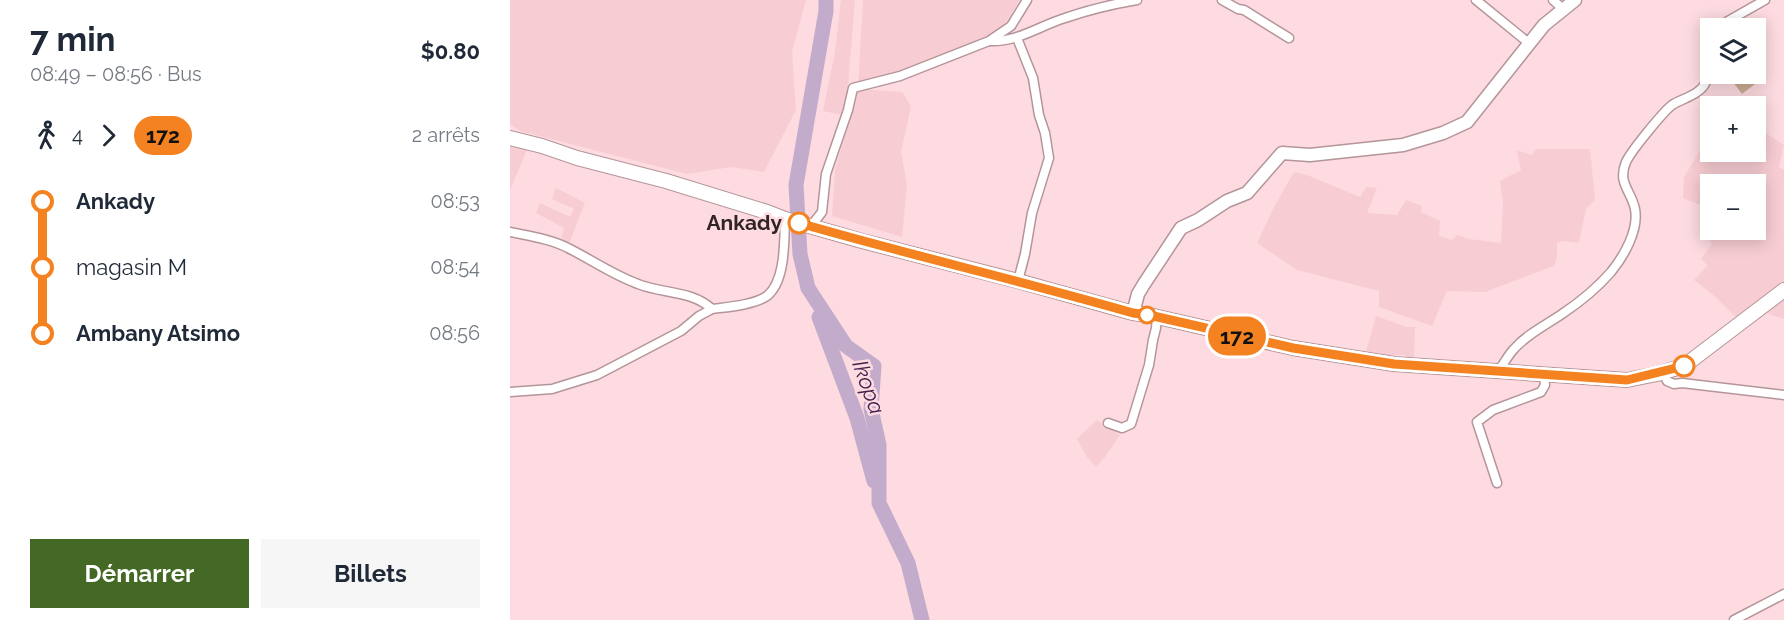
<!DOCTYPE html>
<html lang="fr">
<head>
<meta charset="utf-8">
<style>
  :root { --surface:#fff; --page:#f6f6f7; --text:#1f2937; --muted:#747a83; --accent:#436924 }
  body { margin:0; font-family:Raleway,sans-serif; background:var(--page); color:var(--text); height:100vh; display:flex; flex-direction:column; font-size:22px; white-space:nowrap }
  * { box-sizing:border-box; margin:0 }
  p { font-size:20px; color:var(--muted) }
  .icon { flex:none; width:33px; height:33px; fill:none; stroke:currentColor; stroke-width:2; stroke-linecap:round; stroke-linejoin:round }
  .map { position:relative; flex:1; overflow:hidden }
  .panel { display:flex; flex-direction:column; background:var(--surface); width:510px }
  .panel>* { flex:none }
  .badge { padding:0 12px; border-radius:20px; font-size:21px; line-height:39px }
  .tools { position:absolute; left:1190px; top:18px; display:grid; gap:12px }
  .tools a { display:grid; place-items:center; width:66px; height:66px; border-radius:0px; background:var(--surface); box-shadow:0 3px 15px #0003; font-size:30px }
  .map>.badge { position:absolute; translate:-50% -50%; box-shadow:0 0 0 3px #fff }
  .legs { display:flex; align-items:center; gap:9px; height:66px; padding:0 30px; font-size:20px }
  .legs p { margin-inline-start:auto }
  .summary { display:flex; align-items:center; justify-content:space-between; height:102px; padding:0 30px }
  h1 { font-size:33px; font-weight:700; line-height:45px }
  .button { display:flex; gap:12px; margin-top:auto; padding:12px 30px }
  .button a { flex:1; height:69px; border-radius:0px; background:var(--accent); color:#fff; font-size:24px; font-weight:700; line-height:69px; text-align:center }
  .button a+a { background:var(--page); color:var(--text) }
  ul { padding:0 30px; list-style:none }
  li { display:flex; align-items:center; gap:21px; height:66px; font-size:22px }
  li i { display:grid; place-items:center; width:9px; height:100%; margin:0 8px; background:currentColor }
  li i::after { content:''; width:15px; height:15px; margin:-8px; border:4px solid; border-radius:50%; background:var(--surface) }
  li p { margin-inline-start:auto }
  li:first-child i { background:linear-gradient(#0000 50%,currentColor 0) }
  li:last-child i { background:linear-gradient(currentColor 50%,#0000 0) }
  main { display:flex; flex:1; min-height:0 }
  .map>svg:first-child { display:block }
</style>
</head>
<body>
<main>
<section class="panel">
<div class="summary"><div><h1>7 min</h1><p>08:49 – 08:56 · Bus</p></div><b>$0.80</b></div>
<div class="legs"><svg class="icon" aria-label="walk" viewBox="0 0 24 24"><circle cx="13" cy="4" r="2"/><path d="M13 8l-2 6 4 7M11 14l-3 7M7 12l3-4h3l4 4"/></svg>4<svg class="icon" aria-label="forward" viewBox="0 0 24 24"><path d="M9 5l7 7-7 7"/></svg><b class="badge" style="background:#f58220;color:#111">172</b><p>2 arrêts</p></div>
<ul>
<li><i style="color:#f58220"></i><b>Ankady</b><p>08:53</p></li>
<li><i style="color:#f58220"></i><span>magasin M</span><p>08:54</p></li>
<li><i style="color:#f58220"></i><b>Ambany Atsimo</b><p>08:56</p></li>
</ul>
<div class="button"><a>Démarrer</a><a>Billets</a></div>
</section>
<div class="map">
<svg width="1274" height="620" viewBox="0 0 1274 620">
  <rect width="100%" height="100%" fill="#fddbe0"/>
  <g fill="#f7cdd3">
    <polygon points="0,0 296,0 282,52 286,110 254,172 221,167 177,174 10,131 0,124"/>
    <polygon points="331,0 345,0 338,87 333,115 313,111 325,52"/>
    <polygon points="353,0 510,0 490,31 387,75 348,87"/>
    <polygon points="349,89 392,92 401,106 391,152 397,185 392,237 322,216 325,170"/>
    <polygon points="1245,126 1274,145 1269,167 1274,170 1274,319 1244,309 1229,320 1203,295 1184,280 1198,265 1191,259 1201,245 1201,230 1245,230 1245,184 1200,184 1200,209 1173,198 1174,177 1200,134 1200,152 1245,152"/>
    <polygon points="0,146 17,150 0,190"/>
    <polygon points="1026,149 1080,149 1085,200 1076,209 1069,243 1051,241 1047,243 1047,258 1044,266 975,292 937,291 922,326 869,307 869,291 787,270 747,243 765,205 784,172 797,175 850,197 856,187 867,188 857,213 887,215 896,200 912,206 911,212 930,221 929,236 942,240 947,235 959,239 991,243 993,202 990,181 1011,170 1007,150 1021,155"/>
    <polygon points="46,188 75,203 58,246 50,242 54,228 26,213 30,203 60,217 64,209 42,199"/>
    <polygon points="866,316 897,327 905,327 904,357 896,357 895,355 855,355"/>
    <polygon points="587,420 610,435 595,457 586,467 577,457 567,439"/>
  </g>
  <polygon fill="#ceac93" points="1245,49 1255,56 1245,84 1232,94 1217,74 1245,74"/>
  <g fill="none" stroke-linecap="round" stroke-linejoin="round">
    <g stroke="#c3abcc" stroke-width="15">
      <polyline points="316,0 316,11 286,185 290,254 298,288 336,346 364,366 361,409 369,445 369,503 398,563 412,620"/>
      <polyline points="309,317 347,418 364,481"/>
    </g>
    <g stroke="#b49599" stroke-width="11">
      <g id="street">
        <polyline points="712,0 728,9 734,10 779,38"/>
        <polyline points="966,0 1020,44"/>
        <polyline points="1043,0 1053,9"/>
        <polyline points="1211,28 1218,21 1255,0"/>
        <polyline points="507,38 523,78 529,115 535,133 539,158 522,213 515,254 508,281"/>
        <path d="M480 41C508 42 529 26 555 18 578 10 603 4 627 0"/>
        <polyline points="301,226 312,212 316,174 338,110 343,88 390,76 479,41 501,26 517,0"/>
        <path d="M0 232C19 236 41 239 58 248 82 260 103 275 128 284 153 294 181 290 202 309 217 307 244 305 257 296 276 281 274 240 275 219"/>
        <path d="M988 371C994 364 998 355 1004 349 1017 334 1036 325 1052 314 1070 302 1087 288 1101 272 1114 256 1129 230 1125 209 1121 190 1107 183 1116 162 1121 151 1153 112 1162 105 1173 98 1190 95 1196 82 1200 73 1198 55 1200 45"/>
        <polyline points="1153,372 1157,381 1164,384 1172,383 1274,395"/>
        <polyline points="0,392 42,389 87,375 171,331 189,316 202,309"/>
        <polyline points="598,423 612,428 621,424 639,365 643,340 646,328 647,317"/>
        <polyline points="987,483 967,422 983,410 1031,392 1035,385 1034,374"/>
        <polyline points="1224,620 1274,594"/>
      </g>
    </g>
    <g stroke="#b49599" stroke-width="15">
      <polyline id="secondary" points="623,313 628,294 634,284 671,228 688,220 717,201 737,193 772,153 800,155 893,145 933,133 957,122 1034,25 1065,0"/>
    </g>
    <g stroke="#b49599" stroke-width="16">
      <polyline id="primary" points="0,138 32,146 67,158 156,181 257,212 275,219 352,241 508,281 623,313 639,315 783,348 884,364 1117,380 1147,374 1174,366 1274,290"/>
    </g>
    <use href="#street" stroke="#fff" stroke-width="8"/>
    <use href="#secondary" stroke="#fff" stroke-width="12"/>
    <use href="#primary" stroke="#fff" stroke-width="14"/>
  </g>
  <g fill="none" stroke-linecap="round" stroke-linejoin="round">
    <g stroke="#fff" stroke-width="14">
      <path id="line-1" d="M289 223C400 255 512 281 623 313L639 315 783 348 884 364 1117 380 1174 366"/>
    </g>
    <use href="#line-1" stroke="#f58220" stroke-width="9"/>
  </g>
  <g fill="#fff" stroke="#f58220" stroke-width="3">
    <circle cx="289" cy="223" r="10"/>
    <circle cx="637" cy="315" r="8"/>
    <circle cx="1174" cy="366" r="10"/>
  </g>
  <g text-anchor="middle" stroke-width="5" stroke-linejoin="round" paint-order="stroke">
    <g font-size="21" font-weight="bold" fill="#302426" stroke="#fddbe0" text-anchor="end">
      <text x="272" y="230">Ankady</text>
    </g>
    <g font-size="22" font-style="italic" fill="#44234f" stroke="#fddbe0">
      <text transform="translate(359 387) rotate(70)" y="8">Ikopa</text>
    </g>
  </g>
</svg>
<div class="tools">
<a><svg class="icon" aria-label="layers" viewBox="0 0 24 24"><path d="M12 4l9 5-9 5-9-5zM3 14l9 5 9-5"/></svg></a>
<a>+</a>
<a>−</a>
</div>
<b class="badge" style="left:727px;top:336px;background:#f58220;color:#111">172</b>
</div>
</main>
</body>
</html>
